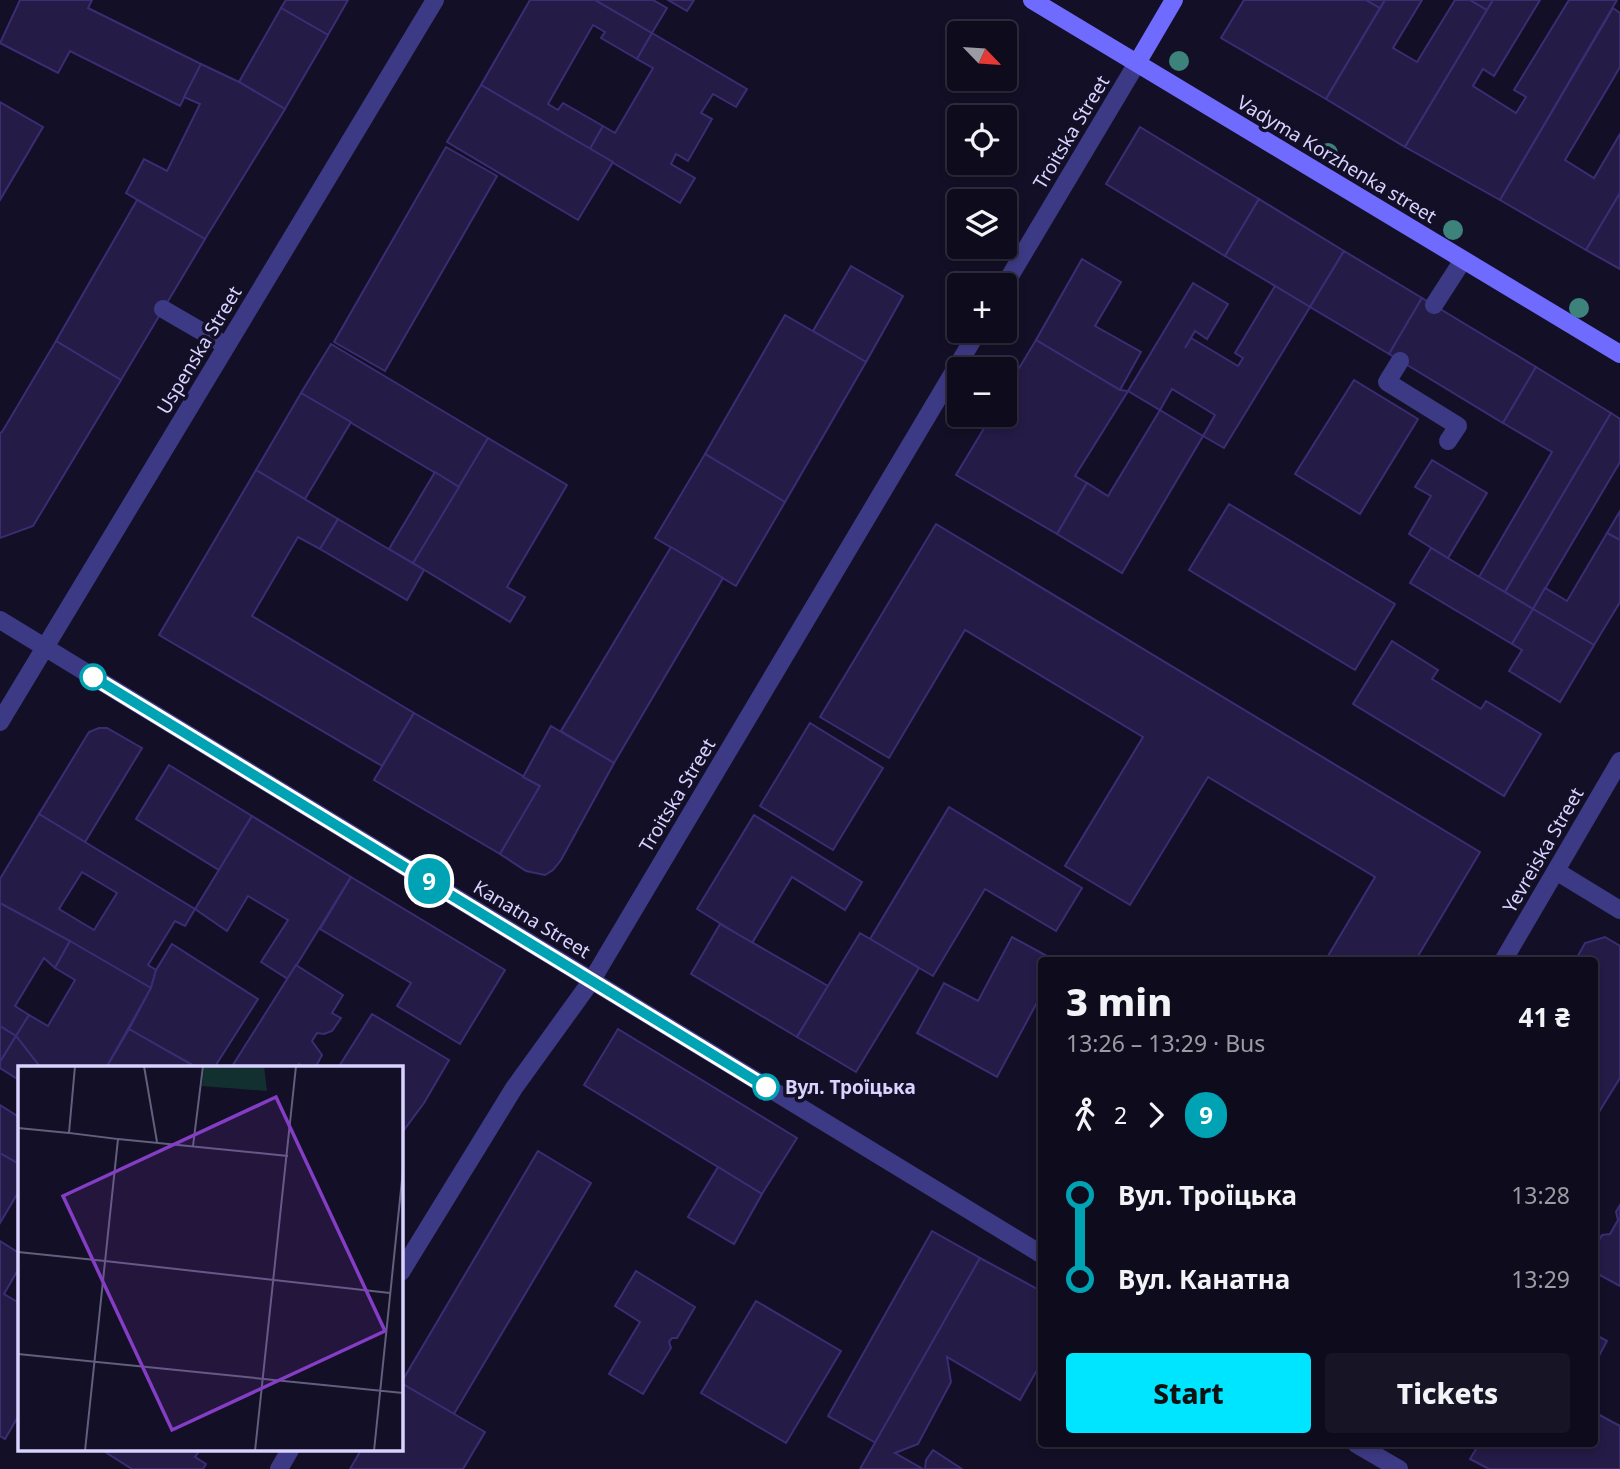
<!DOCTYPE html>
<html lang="en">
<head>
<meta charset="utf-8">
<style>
  :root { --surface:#0e0b1c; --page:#171425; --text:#f1f3f6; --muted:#9b9ba3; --line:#2e2b3b; --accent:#00e5ff }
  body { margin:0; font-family:"Noto Sans",sans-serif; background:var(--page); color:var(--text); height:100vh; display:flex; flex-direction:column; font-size:26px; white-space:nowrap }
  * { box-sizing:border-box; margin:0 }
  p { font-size:23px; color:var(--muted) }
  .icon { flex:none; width:38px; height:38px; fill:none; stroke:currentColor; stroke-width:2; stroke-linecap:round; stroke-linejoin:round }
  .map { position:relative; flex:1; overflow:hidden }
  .sheet { position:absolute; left:1038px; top:957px; width:560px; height:490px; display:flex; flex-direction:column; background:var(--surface); border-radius:7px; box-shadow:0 4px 10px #0003,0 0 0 2px var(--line) }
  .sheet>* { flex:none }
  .badge { padding:0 14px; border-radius:23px; font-size:24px; line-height:46px }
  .needle { width:46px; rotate:115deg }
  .tools { position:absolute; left:947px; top:21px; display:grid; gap:14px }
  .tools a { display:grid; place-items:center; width:70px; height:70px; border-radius:7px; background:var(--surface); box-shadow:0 4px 10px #0003,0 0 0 2px var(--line); font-size:35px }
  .map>.badge { position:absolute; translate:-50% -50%; box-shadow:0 0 0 4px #fff }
  .legs { display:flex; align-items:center; gap:10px; height:77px; padding:0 28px; font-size:23px }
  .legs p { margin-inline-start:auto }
  .head { display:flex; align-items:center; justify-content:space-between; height:119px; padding:0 28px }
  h1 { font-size:38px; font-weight:800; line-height:52px }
  .primary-button { display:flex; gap:14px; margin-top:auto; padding:14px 28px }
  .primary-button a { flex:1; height:80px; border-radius:7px; background:var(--accent); color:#111; font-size:28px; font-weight:800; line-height:80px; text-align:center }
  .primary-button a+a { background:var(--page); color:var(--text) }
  ul { padding:0 28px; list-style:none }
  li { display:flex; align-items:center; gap:24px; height:84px; font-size:26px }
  li i { display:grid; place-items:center; width:10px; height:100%; margin:0 9px; background:currentColor }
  li i::after { content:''; width:18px; height:18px; margin:-9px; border:5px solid; border-radius:50%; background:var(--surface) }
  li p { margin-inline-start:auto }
  li:first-child i { background:linear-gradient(#0000 50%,currentColor 0) }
  li:last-child i { background:linear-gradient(currentColor 50%,#0000 0) }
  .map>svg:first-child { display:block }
</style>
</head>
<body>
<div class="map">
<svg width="1620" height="1469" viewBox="0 0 1620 1469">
  <rect width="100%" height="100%" fill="#130f26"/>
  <g fill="#241b47" stroke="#3b2d73" stroke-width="2" fill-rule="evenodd">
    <polygon points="20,0 92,0 88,8 201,64 180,106 70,51 58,73 0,43"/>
    <polygon points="286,0 348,0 328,35 281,8"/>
    <polygon points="530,0 595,0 652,33 637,59 601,38 605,32 593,25 548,104 558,110 563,103 603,126 590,149 481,85"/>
    <polygon points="595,0 653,0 667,8 652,33"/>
    <polygon points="668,0 694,0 687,11"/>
    <polygon points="1244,0 1366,0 1380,8 1326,99 1221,38"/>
    <polygon points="1366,0 1385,0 1380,8"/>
    <polygon points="1385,0 1422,0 1393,48 1417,62 1455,0 1470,0 1487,10 1405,147 1326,99"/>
    <polygon points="1470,0 1493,0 1487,10"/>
    <polygon points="1493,0 1540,0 1494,76 1483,69 1473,86 1516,113 1526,97 1514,90 1569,0 1617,0 1500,200 1405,147"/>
    <polygon points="281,8 328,35 285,109 239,82"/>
    <polygon points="1613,8 1620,13 1620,67 1565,160 1594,178 1620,134 1620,193 1586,250 1500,200"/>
    <polygon points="652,33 747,89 736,107 713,94 701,113 712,119 688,161 676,154 671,164 695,178 680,203 590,149 603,126 615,133 653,68 637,59"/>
    <polygon points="201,64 239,82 285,109 205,239 126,193 144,159 167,171 200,104 184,97"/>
    <polygon points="481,85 613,162 578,220 447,142"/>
    <polygon points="0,102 43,127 0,200"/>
    <polygon points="1140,127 1259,199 1225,256 1106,184"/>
    <polygon points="446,147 497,176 385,371 334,342"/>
    <polygon points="1620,193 1620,269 1586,250"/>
    <polygon points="1259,199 1344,251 1310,307 1225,256"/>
    <polygon points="137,200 205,239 121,380 56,341"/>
    <polygon points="1344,251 1422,298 1389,354 1310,307"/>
    <polygon points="1082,259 1121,282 1095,326 1141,352 1120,390 1036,340"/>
    <polygon points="851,266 903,296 866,362 813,331"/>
    <polygon points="1193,283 1228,304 1207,339 1195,331 1185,348 1191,338 1238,366 1243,358 1235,353 1275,286 1310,307 1224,448 1203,436 1215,415 1172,389 1160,410 1128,391"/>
    <polygon points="1422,298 1536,367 1503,423 1389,354"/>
    <polygon points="785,315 866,362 785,502 705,454"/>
    <polygon points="1036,340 1120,390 1128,391 1075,476 1087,483 1057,534 956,475 992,415 1004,415 1004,393"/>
    <polygon points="56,341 121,380 33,526 0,538 0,433 2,432"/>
    <polygon points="331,344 488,438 459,487 301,393"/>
    <polygon points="1536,367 1611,413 1505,592 1479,577 1552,452 1503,423"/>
    <polygon points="1354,380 1418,419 1360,514 1295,474"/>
    <polygon points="301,393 351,422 305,499 256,470"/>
    <polygon points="1160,410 1203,436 1122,573 1057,534 1087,483 1108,496"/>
    <polygon points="1611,413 1620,419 1620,462 1533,609 1505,592"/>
    <polygon points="488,438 567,485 507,587 525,597 510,622 413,563"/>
    <polygon points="705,454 785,502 736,586 655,538"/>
    <polygon points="1432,460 1487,493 1448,558 1409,534 1431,496 1415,487"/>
    <polygon points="256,470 338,519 320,549 298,537 252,616 414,713 382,766 159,635"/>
    <polygon points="435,472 459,487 413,563 389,549"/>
    <polygon points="1229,504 1395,604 1355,670 1189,570"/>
    <polygon points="1620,511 1620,540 1607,533"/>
    <polygon points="338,519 424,570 407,600 320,549"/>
    <polygon points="936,524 1480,852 1415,961 1325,961 1375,877 1208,777 1130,905 1065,866 1143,737 965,630 889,758 820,717"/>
    <polygon points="1607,533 1620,540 1620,602 1594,645 1533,609 1545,588 1567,601"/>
    <polygon points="671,547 723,578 614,763 561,731"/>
    <polygon points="1431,548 1533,609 1512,644 1410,583"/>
    <polygon points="1533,609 1594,645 1560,702 1509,671 1522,650 1512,644"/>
    <polygon points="1392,641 1438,670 1432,679 1481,709 1486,701 1541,734 1504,796 1353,704"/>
    <polygon points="414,713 540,786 500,854 374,780"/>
    <polygon points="810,723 883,768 833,850 760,806"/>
    <polygon points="551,726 614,763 561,860 553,870 545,875 526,871 500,854 540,786 523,777"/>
    <polygon points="99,728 107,728 142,748 85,842 39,814 89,732"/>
    <polygon points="169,765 252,816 219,870 136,819"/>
    <polygon points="949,807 1082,888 1056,931 985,889 933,976 870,939"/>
    <path d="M39 814 195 909 185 926 175 921 148 965 156 970 151 988 0 903V879ZM82 872 117 893 94 930 59 909Z"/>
    <polygon points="754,815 862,882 845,910 792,877 752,943 697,909"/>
    <polygon points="252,816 351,877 288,979 261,962 288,920 248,896 227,931 195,909"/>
    <polygon points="351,877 505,970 460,1044 397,1006 411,983 320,929"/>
    <polygon points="0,903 70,941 55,968 44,958 15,1006 29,1015 16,1036 0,1026"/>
    <polygon points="720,924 828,986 797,1037 691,974"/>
    <polygon points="860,933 919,968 856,1072 797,1037"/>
    <polygon points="1012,937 1056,961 1041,961 1041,995 997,1077 917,1033 944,983 978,1001"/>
    <polygon points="1605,937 1620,946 1620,1078 1594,1120 1594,961 1575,961 1585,943"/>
    <polygon points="70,941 151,988 106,1068 41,1068 16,1036 29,1015 48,1026 75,980 55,968"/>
    <polygon points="172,944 258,999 214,1068 198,1068 129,1029 151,988 156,970"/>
    <polygon points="296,965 343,995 332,1013 341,1018 332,1031 324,1034 317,1033 312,1041 322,1055 315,1068 306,1068 299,1064 297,1068 231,1068"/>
    <polygon points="372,1014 449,1060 424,1103 401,1134 401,1068 338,1068"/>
    <polygon points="0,1026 16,1036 0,1062"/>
    <polygon points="129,1029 169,1052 198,1068 106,1068"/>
    <polygon points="618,1029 797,1138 762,1194 584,1085"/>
    <polygon points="16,1036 41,1068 19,1068 19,1080 0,1068 0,1062"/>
    <polygon points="0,1105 19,1117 19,1164 0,1153"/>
    <polygon points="538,1151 591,1183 454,1414 401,1383"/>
    <polygon points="0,1153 19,1164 19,1191 0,1223"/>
    <polygon points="718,1167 762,1194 734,1244 688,1217"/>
    <polygon points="1620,1205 1620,1286 1594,1272 1594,1249 1602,1235 1610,1234 1618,1220 1616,1212"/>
    <polygon points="932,1231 980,1258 876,1443 828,1416"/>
    <polygon points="0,1241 19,1253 19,1268 4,1294 19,1303 19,1415 5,1439 0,1436"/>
    <polygon points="980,1258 1041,1291 1041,1363 1020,1400 947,1357 951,1382 918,1444 895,1453 923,1469 860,1469"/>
    <polygon points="636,1271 695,1307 677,1338 672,1338 669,1342 671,1348 643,1394 609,1374 640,1322 615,1306"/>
    <polygon points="756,1301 841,1351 786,1443 701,1393"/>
    <polygon points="1594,1334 1607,1341 1594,1365"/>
    <polygon points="401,1383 485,1432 463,1469 350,1469 361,1450 401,1450"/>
    <polygon points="1594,1412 1620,1426 1620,1469 1489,1469 1470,1459 1479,1444 1594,1444"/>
    <polygon points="102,1450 200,1450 195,1457 206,1464 203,1469 132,1469"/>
    <polygon points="933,1450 962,1469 925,1469 926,1460"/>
  </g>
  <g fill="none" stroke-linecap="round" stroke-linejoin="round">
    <g stroke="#3d3a85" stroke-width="18">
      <polyline points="1434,305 1463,260"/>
      <polyline points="163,309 225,345"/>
      <polyline points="1400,361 1387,382 1458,426 1448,441"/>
    </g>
    <g stroke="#3d3a85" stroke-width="18">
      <polyline points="1556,871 1620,910"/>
      <polyline points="401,1272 514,1088 592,980"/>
      <polyline points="279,1469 290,1450"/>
    </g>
    <g stroke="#3d3a85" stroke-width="18">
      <polyline points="1004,286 1137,63"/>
      <polyline points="0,620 1041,1254"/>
      <polyline points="0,722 435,0"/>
      <polyline points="1503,961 1620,761"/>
      <polyline points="592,980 978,331"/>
      <polyline points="1356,1444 1399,1469"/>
    </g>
    <g stroke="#6f6bff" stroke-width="18">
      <polyline points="1032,0 1620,354"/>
      <polyline points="1137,63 1174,0"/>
    </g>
  </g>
  <g fill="#3d827b">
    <circle cx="1179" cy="61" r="10"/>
    <circle cx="1328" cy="153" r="10"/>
    <circle cx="1453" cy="230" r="10"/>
    <circle cx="1579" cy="308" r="10"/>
  </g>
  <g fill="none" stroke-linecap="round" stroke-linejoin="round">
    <g stroke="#fff" stroke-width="16">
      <polyline id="line-1" points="93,677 766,1087"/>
    </g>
    <use href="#line-1" stroke="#00a3b4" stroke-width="10"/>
  </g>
  <g fill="#fff" stroke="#00a3b4" stroke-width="3.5">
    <circle cx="93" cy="677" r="12"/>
    <circle cx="766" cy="1087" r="12"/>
  </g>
  <g text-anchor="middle" stroke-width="7" stroke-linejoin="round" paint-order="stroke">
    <g font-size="19" fill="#d9d4ff" stroke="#130f26">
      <text transform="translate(1071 132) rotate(-59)" y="7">Troitska Street</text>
      <text transform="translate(1337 159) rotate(31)" y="7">Vadyma Korzhenka street</text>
      <text transform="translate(199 350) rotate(-59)" y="7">Uspenska Street</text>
      <text transform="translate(677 795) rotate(-59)" y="7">Troitska Street</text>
      <text transform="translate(1543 850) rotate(-60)" y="7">Yevreiska Street</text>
      <text transform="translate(532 919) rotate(31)" y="7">Kanatna Street</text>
    </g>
    <g font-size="19" font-weight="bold" fill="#d9d4ff" stroke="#130f26" text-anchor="start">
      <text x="785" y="1094">Вул. Троїцька</text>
    </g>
  </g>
  <g transform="translate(18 1066)">
    <rect width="385" height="385" fill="#130f26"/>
    <path d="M186 0H246L249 25 184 20Z" fill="#12302f"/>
    <path fill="none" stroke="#625e7d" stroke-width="2" d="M57 0 51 67 100 73 67 385M126 0 139 76M0 62 51 67M100 73 270 90M175 80 185 0M0 186 87 195M87 195 372 227M0 288 385 327M237 385 278 0M356 385 385 104"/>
    <path fill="#843dc5" fill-opacity="0.15" stroke="#843dc5" stroke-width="3.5" d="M258 31 367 265 154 364 45 130Z"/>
    <rect width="385" height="385" fill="none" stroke="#d9d4ff" stroke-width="3.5"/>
  </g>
</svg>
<div class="tools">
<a><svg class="needle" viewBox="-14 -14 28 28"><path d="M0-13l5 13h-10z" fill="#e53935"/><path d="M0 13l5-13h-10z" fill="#9b9ba3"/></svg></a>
<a><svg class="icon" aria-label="locate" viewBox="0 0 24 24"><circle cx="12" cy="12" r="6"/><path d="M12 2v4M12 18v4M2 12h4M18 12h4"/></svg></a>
<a><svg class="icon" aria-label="layers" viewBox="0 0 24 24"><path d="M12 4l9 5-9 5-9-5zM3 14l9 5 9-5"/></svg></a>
<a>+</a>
<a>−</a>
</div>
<b class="badge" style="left:429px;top:881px;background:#00a3b4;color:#fff">9</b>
<section class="sheet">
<div class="head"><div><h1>3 min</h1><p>13:26 – 13:29 · Bus</p></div><b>41 ₴</b></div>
<div class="legs"><svg class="icon" aria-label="walk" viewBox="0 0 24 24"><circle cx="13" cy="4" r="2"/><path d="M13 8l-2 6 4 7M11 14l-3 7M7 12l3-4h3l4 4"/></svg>2<svg class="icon" aria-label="forward" viewBox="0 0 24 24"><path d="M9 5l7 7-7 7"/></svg><b class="badge" style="background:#00a3b4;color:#fff">9</b></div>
<ul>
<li><i style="color:#00a3b4"></i><b>Вул. Троїцька</b><p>13:28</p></li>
<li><i style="color:#00a3b4"></i><b>Вул. Канатна</b><p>13:29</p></li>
</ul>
<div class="primary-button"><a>Start</a><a>Tickets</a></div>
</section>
</div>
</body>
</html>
